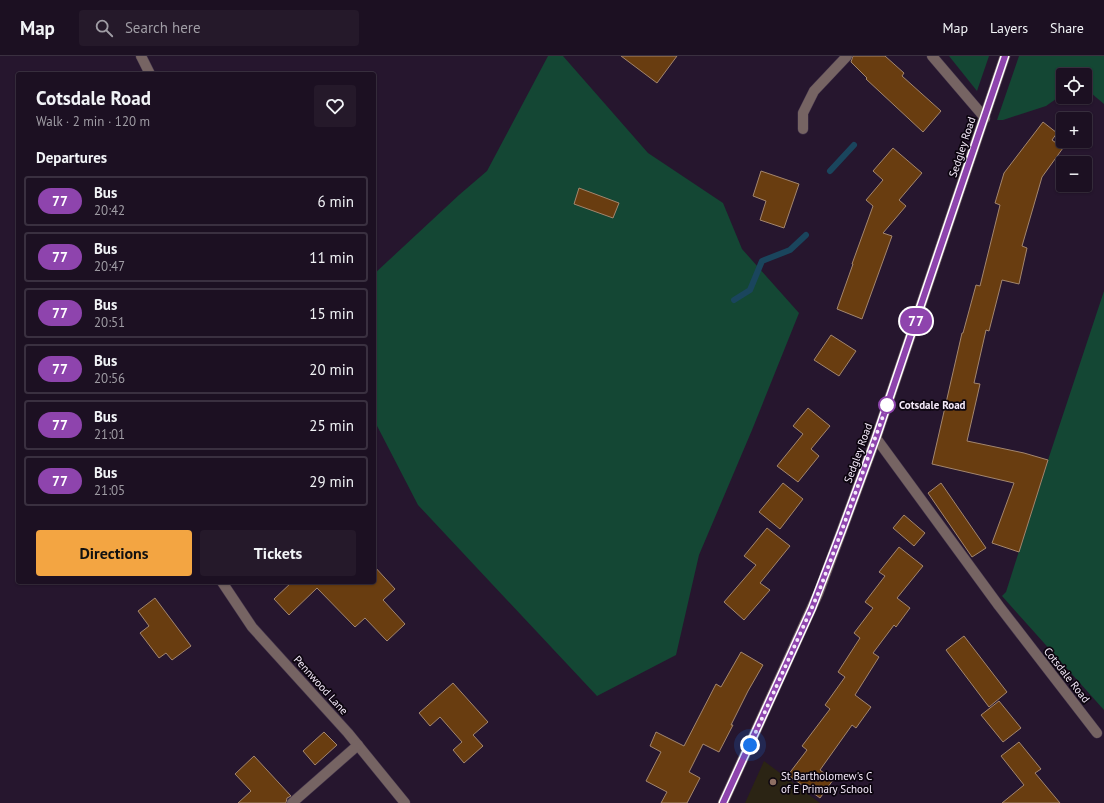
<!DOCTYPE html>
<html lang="en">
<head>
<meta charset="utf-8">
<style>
  :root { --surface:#1c1022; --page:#25192a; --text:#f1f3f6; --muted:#a09da5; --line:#3a3040; --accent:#f3a542 }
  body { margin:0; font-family:"PT Sans",sans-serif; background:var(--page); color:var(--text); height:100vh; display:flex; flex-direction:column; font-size:15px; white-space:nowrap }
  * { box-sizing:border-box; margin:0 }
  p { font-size:13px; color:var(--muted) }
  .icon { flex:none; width:22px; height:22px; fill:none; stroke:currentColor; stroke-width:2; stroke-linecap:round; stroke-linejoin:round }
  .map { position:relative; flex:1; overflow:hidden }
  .panel { position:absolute; left:16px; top:16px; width:360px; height:512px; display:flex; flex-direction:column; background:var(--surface); border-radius:4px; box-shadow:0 1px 3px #0004,0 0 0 1px var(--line) }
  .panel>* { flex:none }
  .badge { padding:0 8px; border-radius:13px; font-size:14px; line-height:26px }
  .controls { position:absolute; left:1056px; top:12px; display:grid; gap:8px }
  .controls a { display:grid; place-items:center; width:36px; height:36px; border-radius:4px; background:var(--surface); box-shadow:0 1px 3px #0004,0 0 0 1px var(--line); font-size:20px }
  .you { position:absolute; width:20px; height:20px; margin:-10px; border:3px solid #fff; border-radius:50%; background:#1a73e8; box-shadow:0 0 0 6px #1a73e833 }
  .map>.badge { position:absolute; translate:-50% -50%; box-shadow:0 0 0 2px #fff }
  h2 { padding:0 20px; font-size:15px; line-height:36px }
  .round { display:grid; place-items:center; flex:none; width:42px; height:42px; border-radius:4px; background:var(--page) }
  .summary { display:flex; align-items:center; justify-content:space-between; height:68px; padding:0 20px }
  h1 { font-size:19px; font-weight:600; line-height:30px }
  .cta { display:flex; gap:8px; margin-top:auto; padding:8px 20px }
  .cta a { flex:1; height:46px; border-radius:4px; background:var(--accent); color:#111; font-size:16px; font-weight:600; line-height:46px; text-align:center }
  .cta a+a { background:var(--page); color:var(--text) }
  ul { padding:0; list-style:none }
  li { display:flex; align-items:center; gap:12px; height:50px; margin:0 8px 6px; padding:0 12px; border:2px solid var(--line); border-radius:4px }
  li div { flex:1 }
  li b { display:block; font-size:15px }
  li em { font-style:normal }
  li .badge { min-width:44px; font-weight:700; text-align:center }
  header { display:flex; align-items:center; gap:24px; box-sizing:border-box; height:56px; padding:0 20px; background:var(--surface); border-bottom:1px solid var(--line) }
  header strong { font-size:19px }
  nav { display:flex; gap:22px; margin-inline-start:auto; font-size:14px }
  .search { width:280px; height:36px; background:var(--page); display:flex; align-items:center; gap:10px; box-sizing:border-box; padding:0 14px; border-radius:4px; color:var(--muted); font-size:15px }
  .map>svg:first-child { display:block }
</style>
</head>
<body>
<header>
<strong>Map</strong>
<div class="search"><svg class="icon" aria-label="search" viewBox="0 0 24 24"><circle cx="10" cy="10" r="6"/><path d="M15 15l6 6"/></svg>Search here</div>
<nav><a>Map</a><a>Layers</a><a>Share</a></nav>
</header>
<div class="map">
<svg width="1104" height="747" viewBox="0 0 1104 747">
  <rect width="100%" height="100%" fill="#26162e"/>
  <polygon fill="#2b2414" points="764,705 820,747 745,747"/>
  <g fill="#144734">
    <polygon points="548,0 563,0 648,97 723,147 742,193 799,257 752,374 699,499 676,599 597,640 418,449 374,364 374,218 459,139 487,115"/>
    <polygon points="949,0 989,0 977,35"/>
    <polygon points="1019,0 1104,0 1104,48 1085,32 1085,19 1063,19 1063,38 1046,50 1003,64 997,64"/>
    <polygon points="1104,235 1104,654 1002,540 1006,536 1048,404"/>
  </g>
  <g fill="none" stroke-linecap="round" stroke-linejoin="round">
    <g stroke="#1a455d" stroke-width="6">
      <polyline points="830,115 854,89"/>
      <polyline points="734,244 750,234 762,205 790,194 806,179"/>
    </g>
  </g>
  <g fill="#693d10" stroke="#a3866e">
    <polygon points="621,0 677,0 657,27"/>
    <polygon points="853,0 885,0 904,17 902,20 941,55 923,76 866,23 867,22 851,6"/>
    <polygon points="1043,66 1057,77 1052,84 1063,92 1042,121 1022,190 1027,192 1019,228 1002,224 989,275 986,274 974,327 980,328 967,385 1024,397 1048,404 1019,496 992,487 1014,427 932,408 962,277 963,277 976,229 980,230 1000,149 995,147 1004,117"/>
    <polygon points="893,92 922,117 899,144 906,150 883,177 892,180 862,263 837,253 853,208 852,208 873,150 866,144 883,124 873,115"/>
    <polygon points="761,115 799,128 784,172 760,164 766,145 753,140"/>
    <polygon points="579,132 619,147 613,162 574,148"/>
    <polygon points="831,279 856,295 839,320 814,304"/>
    <polygon points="808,352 830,370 811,393 819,400 798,426 777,410 803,378 793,370"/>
    <polygon points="783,427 803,443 780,473 759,456"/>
    <polygon points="941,427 986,492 972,501 928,437"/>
    <polygon points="904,459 925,477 914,490 893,472"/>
    <polygon points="767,472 790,490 760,527 770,534 744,564 724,546 756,509 744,500"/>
    <polygon points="899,491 923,510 897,542 910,552 896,571 894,569 873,597 879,601 855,639 871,651 856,672 852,669 820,714 833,724 820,742 788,719 807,694 802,690 830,653 825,649 845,621 838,616 860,582 854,577 873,552 865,546 885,520 879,516"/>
    <polygon points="374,510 395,533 383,544 405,568 387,585 365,562 355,571 317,532 289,559 274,543 292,526 374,526"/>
    <polygon points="155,542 191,590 172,604 166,597 159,602 140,577 149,570 138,555"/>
    <polygon points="964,580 1007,636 989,651 946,594"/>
    <polygon points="741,596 763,609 748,635 731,669 733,669 719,696 703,688 689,716 700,722 687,747 661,747 667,736 646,725 661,696 650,690 656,676 684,690 716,628 721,631"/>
    <polygon points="453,627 488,666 473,679 483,690 464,707 453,694 462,686 440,661 430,670 419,657"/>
    <polygon points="999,645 1021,672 1003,686 981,659"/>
    <polygon points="324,676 337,689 315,709 303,695"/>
    <polygon points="1019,686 1041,713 1035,717 1060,747 1002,747 1024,729 1001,700"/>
    <polygon points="254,700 291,740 287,742 286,747 238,747 251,735 235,718"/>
  </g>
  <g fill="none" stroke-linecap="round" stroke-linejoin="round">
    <g stroke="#43344b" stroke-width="11">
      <g id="minor">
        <polyline points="141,0 150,18"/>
        <polyline points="932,0 985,62"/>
        <polyline points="803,73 803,57 814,35 847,0"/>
        <polyline points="876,382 999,550 1097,677"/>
        <polyline points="222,526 252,571 348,677 405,747"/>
        <polyline points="292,747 358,689"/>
        <polyline points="723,747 818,538 842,474 876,382 1005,0"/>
      </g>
    </g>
    <use href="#minor" stroke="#766463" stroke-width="10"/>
  </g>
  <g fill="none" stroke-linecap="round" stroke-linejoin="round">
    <g stroke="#fff" stroke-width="9">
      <polyline id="line" points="723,747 812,552 842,474 876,382 1005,0"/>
    </g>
    <use href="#line" stroke="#8e44ad" stroke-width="6"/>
    <polyline stroke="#f5eafa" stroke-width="4" stroke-dasharray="0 7.2" points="750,689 818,538 842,474 887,349"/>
  </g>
  <circle fill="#fff" stroke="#8e44ad" stroke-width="2" cx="887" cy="349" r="8"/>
  <circle fill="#8d6e63" stroke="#0c050f" stroke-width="1.5" cx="773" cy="726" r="4"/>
  <g text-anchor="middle" stroke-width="3.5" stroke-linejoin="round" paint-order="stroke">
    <g font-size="11" fill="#f5eafa" stroke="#0c050f">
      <text transform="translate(962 91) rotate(-72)" y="4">Sedgley Road</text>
      <text transform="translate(858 397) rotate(-70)" y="4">Sedgley Road</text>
      <text transform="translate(1067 619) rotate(52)" y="4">Cotsdale Road</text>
      <text transform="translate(321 629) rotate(48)" y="4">Pennwood Lane</text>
    </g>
    <g font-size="11" font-weight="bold" fill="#f5eafa" stroke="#0c050f" text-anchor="start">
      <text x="899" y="353">Cotsdale Road</text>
    </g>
    <g font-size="11" fill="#f5eafa" stroke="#0c050f" text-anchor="start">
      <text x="781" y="724">St Bartholomew's C<tspan x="781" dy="13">of E Primary School</tspan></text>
    </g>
  </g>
</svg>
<div class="controls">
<a><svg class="icon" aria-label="locate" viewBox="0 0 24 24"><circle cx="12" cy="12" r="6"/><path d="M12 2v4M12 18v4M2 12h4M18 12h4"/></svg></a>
<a>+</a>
<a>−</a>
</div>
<div class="you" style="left:750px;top:689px"></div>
<b class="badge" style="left:916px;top:265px;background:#8e44ad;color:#fff">77</b>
<section class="panel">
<div class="summary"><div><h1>Cotsdale Road</h1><p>Walk · 2 min · 120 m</p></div><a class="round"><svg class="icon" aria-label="heart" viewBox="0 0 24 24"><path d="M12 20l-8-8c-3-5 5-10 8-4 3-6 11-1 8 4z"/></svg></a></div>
<h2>Departures</h2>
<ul>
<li><span class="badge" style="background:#8e44ad;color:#fff">77</span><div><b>Bus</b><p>20:42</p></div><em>6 min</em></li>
<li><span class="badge" style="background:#8e44ad;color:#fff">77</span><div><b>Bus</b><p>20:47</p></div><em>11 min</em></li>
<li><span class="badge" style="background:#8e44ad;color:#fff">77</span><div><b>Bus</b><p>20:51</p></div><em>15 min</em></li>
<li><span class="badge" style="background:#8e44ad;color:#fff">77</span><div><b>Bus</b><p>20:56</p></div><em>20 min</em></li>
<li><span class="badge" style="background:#8e44ad;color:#fff">77</span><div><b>Bus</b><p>21:01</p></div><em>25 min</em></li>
<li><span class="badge" style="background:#8e44ad;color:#fff">77</span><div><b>Bus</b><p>21:05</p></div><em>29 min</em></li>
</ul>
<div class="cta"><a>Directions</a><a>Tickets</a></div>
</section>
</div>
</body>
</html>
